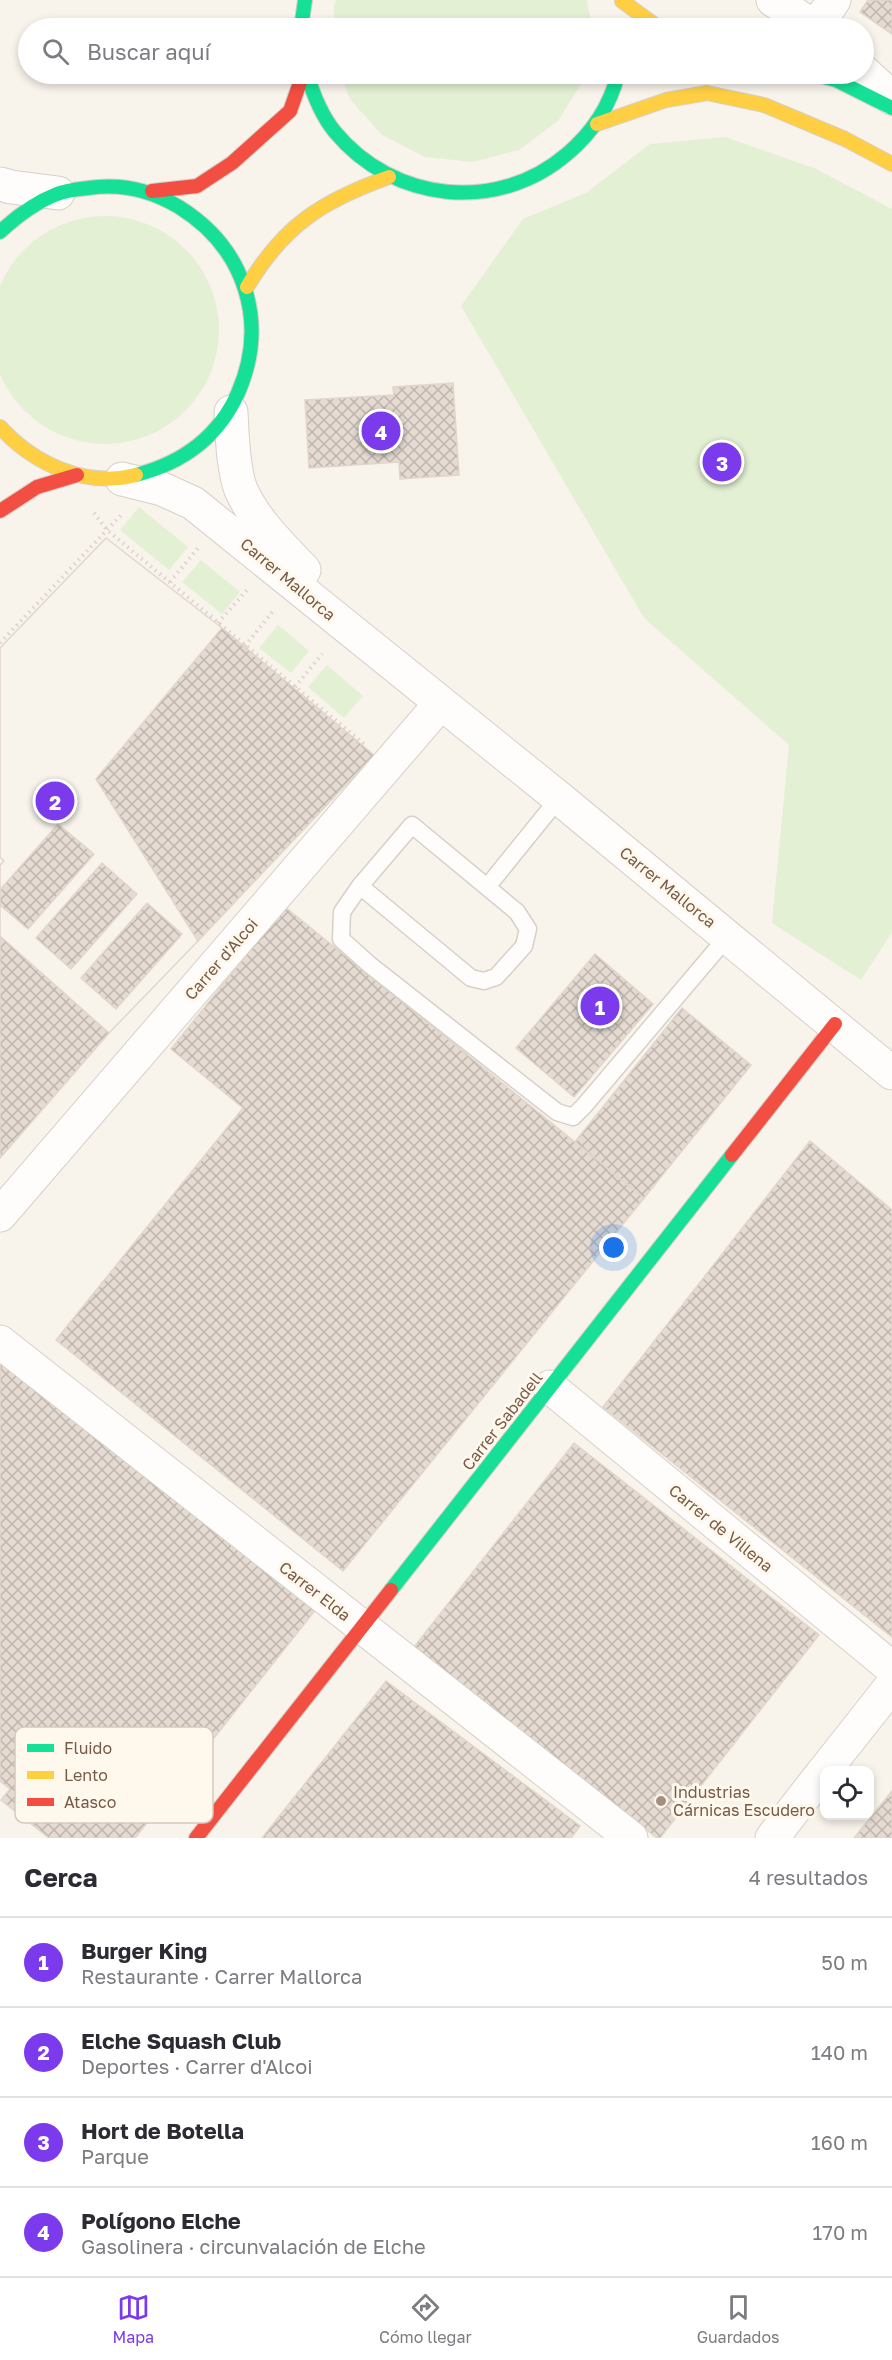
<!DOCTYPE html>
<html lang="es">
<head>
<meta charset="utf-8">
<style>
	:root { --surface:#fff; --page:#f2f2f3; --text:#2b2b33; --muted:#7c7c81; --line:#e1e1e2; --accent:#7c3aed }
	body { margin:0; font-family:"Golos Text",sans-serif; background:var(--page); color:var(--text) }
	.controls { position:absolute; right:18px; bottom:18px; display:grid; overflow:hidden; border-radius:12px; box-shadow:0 3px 9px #0003 }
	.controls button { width:54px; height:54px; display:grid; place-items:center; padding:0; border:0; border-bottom:2px solid var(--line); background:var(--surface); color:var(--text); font:30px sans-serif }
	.you { position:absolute; left:614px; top:1248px; width:21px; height:21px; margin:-15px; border:4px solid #fff; border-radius:50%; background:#1a73e8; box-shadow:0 0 0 9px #1a73e833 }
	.badge { display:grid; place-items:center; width:39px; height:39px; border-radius:50%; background:var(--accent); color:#fff; font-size:20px; font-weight:700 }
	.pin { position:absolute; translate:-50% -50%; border:3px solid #fff; box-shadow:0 2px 6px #0006 }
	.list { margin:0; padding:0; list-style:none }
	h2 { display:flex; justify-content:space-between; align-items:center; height:78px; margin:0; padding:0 24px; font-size:26px }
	h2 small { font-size:20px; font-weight:400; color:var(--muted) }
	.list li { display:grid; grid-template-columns:39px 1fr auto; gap:18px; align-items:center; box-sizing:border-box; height:90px; padding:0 24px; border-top:2px solid var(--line) }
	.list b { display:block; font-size:22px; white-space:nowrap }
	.list p { margin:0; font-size:20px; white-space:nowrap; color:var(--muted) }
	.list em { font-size:20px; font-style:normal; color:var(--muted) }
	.icon { flex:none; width:33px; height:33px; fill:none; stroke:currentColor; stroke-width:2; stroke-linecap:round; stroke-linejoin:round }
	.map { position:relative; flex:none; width:892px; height:1838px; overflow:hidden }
	.search { position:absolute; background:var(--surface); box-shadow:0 3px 9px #0003; left:18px; right:18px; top:18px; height:66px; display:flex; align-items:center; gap:15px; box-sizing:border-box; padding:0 21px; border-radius:33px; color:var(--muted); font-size:22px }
	.sheet { height:438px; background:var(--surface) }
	nav { display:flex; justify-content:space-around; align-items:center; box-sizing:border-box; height:84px; border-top:2px solid var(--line); background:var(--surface); font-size:16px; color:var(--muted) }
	nav a { display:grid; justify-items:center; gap:3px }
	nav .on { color:var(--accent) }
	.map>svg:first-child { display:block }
	.green { fill:#e4f0d4 }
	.building { fill:url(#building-cross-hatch); stroke:#e2d6cc; stroke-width:1.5; fill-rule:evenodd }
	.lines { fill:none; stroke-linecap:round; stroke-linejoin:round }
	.lane-casing { stroke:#d7d0c9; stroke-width:19 }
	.street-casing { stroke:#d7d0c9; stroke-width:35 }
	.fast-casing { stroke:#d7cfc7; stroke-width:16 }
	.slow-casing { stroke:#d7cfc7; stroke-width:16 }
	.jam-casing { stroke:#d7cfc7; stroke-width:16 }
	.path { stroke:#dbd2cc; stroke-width:4; stroke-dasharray:1.5 4.5; stroke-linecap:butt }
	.lane { stroke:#fefdfc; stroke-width:16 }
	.street { stroke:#fefdfc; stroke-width:33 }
	.fast { stroke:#16e098; stroke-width:14 }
	.slow { stroke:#ffcf43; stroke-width:14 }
	.jam { stroke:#f24e42; stroke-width:14 }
	.poi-dot { fill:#a59080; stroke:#fff8ed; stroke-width:2 }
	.labels { text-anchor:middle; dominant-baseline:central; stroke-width:6; stroke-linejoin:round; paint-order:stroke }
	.street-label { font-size:16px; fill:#795a47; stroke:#fff8ed }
	.poi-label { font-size:16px; fill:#795a47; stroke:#fff8ed; text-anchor:start }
	.key { fill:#fff8ed; stroke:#d7c9bb; stroke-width:1.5 }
	.key-label { font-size:16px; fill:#795a47 }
</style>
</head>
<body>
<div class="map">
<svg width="892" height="1838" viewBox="0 0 892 1838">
	<defs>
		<pattern id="building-cross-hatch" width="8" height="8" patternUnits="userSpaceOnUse" patternTransform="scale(1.5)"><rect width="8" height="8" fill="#e5dbd2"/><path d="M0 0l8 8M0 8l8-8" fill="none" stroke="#beb5ac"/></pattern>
	</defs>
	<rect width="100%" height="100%" fill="#f8f3eb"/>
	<!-- green -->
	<path class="green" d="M 336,0 L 587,0 L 592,28 L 334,28 L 334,6 Z
		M 340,74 L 585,74 L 583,81 L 558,121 L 519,150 L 473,162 L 425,157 L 382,135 L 350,99 Z
		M 725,137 L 814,168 L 892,209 L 892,932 L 861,980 L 772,923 L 789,745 L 644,618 L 461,306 L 523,219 L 586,193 L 650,144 Z
		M-9 330a114 114 0 1 1 228 0a114 114 0 1 1-228 0Z
		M 139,507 L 188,547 L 169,570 L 120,530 Z
		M 201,560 L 240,592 L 222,614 L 182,582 Z
		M 278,625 L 309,651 L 291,673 L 259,648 Z
		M 327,665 L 363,696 L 344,718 L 308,687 Z"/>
	<!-- building -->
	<path class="building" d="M 868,0 L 892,0 L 892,34 L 860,12 Z
		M 453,383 L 459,475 L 400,479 L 399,462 L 309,468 L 305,400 L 394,395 L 393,387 Z
		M 106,538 L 222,628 L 96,779 L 198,941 L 109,1033 L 0,936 L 0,905 L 28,929 L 94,854 L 58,824 L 0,890 L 0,865 L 4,861 L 0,857 L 0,648 ZM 102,863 L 137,894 L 71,969 L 36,938 ZM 147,903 L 182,934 L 116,1009 L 81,978 Z
		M 106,538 L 222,628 L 96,779 L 198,941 L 109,1033 L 0,936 L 0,865 L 4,861 L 0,857 L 0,648 Z
		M 222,628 L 374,755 L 198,941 L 96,779 Z
		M 285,907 L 644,1198 L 343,1571 L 56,1340 L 243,1108 L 171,1049 Z
		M 0,936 L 109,1033 L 0,1158 Z
		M 595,954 L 653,1004 L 574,1097 L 516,1048 Z
		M 682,1008 L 751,1065 L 644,1198 L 575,1142 Z
		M 810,1141 L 892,1210 L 892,1637 L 603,1407 Z
		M 0,1358 L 316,1609 L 135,1838 L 49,1838 L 1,1800 L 10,1789 L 0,1781 Z
		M 574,1443 L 819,1635 L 660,1838 L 657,1838 L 414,1647 Z
		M 386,1681 L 580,1826 L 571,1838 L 262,1838 Z
		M 892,1791 L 892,1838 L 854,1838 Z"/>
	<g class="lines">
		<defs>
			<path id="lane" d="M 360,886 L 471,978 L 484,981 L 496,977 L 524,946 L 528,929 L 517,912 L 412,825 L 360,886 L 342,912 L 341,939 L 370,965 L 557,1112 L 573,1117 L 584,1106 L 728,936
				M 487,887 L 559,798"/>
			<path id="street" d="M 773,0 L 816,28
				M 815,28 L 834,0
				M 864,72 L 892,98
				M 0,184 L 11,187 L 58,193
				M 231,412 C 232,433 233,470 241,490 C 255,521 281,546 304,570
				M 122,479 L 162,489 L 193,503 L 559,798 L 892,1073
				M 0,1215 L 441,703
				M 0,1342 L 631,1838
				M 550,1387 L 892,1668
				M 825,1770 L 892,1685
				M 772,1838 L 824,1771"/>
			<path id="fast" d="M 301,28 L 305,0
				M 307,74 C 313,94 321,115 335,132 C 393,202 497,214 567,154 C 592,133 610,106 618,74
				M 812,74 L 836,80 L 892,108
				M 0,232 C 16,217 36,202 57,194 C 66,190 78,189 88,188 C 121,183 151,190 179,207 C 245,248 269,322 238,393 C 218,438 182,463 136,475
				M 391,1590 L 732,1155"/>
			<path id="slow" d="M 622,1 L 655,25 L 663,28
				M 597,124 L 666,100 L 707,93 L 764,105 L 845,139 L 892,164
				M 247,287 C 284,225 322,201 389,177
				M 0,427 C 34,464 85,488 136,475"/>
			<path id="jam" d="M 152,191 L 197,186 L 232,163 L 290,111 L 303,74
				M 0,511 L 37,487 L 77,475
				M 732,1155 L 835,1024
				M 196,1838 L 391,1590"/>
		</defs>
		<!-- lane casing -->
		<use href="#lane" class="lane-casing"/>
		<!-- street casing -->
		<use href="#street" class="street-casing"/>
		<!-- fast casing -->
		<use href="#fast" class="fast-casing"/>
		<!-- slow casing -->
		<use href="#slow" class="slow-casing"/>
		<!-- jam casing -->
		<use href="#jam" class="jam-casing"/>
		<!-- path -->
		<path class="path" d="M 94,513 L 107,530 L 364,744
			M 170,582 L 198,548
			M 218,623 L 247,590
			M 0,643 L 123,513
			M 245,646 L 273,611
			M 295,687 L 322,654"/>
		<!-- lane -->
		<use href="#lane" class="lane"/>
		<!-- street -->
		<use href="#street" class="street"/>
		<!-- fast -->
		<use href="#fast" class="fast"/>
		<!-- slow -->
		<use href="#slow" class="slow"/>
		<!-- jam -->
		<use href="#jam" class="jam"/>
	</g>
	<!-- markers -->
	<circle class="poi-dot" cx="661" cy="1801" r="6"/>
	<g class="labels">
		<!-- street labels -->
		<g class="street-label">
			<text transform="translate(288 579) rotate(40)">Carrer Mallorca</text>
			<text transform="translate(668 887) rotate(39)">Carrer Mallorca</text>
			<text transform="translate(221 959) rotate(-49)">Carrer d'Alcoi</text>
			<text transform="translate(502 1421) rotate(-52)">Carrer Sabadell</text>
			<text transform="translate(721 1528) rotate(39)">Carrer de Villena</text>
			<text transform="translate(315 1591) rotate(38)">Carrer Elda</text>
		</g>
		<!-- poi labels -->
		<g class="poi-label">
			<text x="673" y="1792">Industrias<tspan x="673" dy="18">Cárnicas Escudero</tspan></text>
		</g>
	</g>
	<!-- legend -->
	<rect x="15" y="1727" width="198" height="96" rx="9" class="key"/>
	<rect x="27" y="1744" width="27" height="8" fill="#16e098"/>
	<rect x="27" y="1771" width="27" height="8" fill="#ffcf43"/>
	<rect x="27" y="1798" width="27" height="8" fill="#f24e42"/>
	<g class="key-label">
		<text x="64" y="1754">Fluido</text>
		<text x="64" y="1781">Lento</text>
		<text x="64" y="1808">Atasco</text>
	</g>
</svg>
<div class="controls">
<button><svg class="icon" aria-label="locate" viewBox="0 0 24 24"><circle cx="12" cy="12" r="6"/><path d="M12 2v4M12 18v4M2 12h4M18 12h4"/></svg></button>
</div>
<div class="you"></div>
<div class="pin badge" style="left:600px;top:1006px">1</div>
<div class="pin badge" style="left:55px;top:801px">2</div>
<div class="pin badge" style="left:722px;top:462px">3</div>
<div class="pin badge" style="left:381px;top:431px">4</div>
<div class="search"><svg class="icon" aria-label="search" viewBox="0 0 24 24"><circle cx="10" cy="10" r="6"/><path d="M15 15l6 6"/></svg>Buscar aquí</div>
</div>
<section class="sheet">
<h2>Cerca<small>4 resultados</small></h2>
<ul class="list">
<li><span class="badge">1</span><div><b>Burger King</b><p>Restaurante · Carrer Mallorca</p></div><em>50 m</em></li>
<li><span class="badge">2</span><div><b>Elche Squash Club</b><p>Deportes · Carrer d'Alcoi</p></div><em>140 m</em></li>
<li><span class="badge">3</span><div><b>Hort de Botella</b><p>Parque</p></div><em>160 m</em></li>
<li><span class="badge">4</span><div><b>Polígono Elche</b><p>Gasolinera · circunvalación de Elche</p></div><em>170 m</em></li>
</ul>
</section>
<nav>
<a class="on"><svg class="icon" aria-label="map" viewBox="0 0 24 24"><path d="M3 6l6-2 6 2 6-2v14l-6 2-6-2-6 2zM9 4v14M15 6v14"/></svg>Mapa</a>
<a><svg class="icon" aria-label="directions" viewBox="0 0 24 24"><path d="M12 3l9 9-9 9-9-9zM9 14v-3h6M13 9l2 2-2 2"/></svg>Cómo llegar</a>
<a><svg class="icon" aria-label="saved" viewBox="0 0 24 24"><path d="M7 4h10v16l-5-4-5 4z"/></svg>Guardados</a>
</nav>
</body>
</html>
